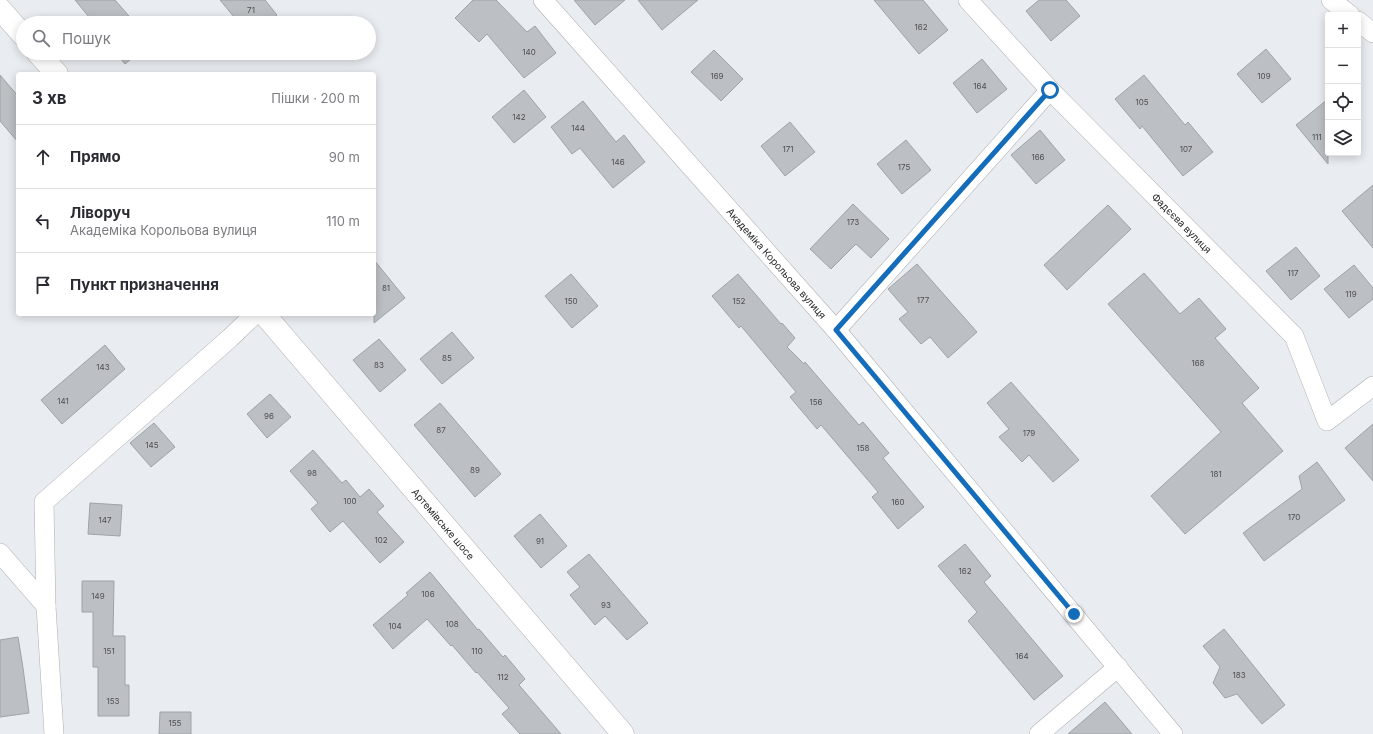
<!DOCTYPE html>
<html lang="uk">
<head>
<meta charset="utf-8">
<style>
	:root { --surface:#fff; --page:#f7f7f7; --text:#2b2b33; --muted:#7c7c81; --line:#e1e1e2 }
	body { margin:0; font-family:Inter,sans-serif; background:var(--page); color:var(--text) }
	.controls { position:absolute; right:12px; top:12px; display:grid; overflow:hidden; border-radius:4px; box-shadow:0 2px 10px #0003 }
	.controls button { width:36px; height:36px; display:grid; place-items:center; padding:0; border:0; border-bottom:1px solid var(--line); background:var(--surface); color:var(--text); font:20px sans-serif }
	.stop { position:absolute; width:12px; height:12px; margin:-9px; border:3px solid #146dbb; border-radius:50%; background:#fff }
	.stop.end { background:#146dbb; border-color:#fff; box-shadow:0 1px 4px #0008 }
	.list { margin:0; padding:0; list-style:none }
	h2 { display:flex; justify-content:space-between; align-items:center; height:52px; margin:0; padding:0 16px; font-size:17px }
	h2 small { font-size:13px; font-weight:400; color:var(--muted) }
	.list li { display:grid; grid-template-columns:26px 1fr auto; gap:12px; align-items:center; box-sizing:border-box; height:64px; padding:0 16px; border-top:1px solid var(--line) }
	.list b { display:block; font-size:15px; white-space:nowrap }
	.list p { margin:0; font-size:13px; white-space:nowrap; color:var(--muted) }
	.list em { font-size:13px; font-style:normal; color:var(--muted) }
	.icon { flex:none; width:22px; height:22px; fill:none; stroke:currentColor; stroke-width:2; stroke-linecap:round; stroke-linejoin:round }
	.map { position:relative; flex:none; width:1373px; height:734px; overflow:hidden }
	.search { position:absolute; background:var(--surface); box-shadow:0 2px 10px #0003; left:16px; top:16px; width:360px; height:44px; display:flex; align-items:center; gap:10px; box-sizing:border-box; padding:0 14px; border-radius:22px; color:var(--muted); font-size:15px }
	.panel { position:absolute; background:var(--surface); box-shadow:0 2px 10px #0003; left:16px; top:72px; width:360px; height:244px; border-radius:4px }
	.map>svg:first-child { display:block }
	.building { fill:#bcbfc3; stroke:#a0a3a6 }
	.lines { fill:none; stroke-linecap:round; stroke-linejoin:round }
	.street-casing { stroke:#acafb2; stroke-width:20 }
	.secondary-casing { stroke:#acafb2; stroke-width:23 }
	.street { stroke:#fff; stroke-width:19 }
	.secondary { stroke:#fff; stroke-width:22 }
	.route { stroke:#146dbb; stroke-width:5 }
	.labels { text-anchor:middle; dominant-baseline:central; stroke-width:3.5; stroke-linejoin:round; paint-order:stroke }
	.number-label { font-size:8px; fill:#4d4e50 }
	.street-label { font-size:10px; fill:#28292a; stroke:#f6f9fd }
</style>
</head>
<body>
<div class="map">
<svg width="1373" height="734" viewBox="0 0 1373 734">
	<rect width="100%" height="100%" fill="#e9ecf0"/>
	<!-- building -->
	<path class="building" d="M 75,0 L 115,0 L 135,23 L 94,23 Z
		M 220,0 L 265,0 L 277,15 L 267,23 L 239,23 Z
		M 473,0 L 496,0 L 527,32 L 535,26 L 556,53 L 524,78 L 487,34 L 479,42 L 455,18 Z
		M 574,0 L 625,0 L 595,25 Z
		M 638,0 L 698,0 L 662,30 Z
		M 874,0 L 923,0 L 948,30 L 919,54 Z
		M 1039,0 L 1066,0 L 1080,16 L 1051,41 L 1026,11 Z
		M 1266,49 L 1291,79 L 1262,103 L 1237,74 Z
		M 714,50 L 743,79 L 721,101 L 691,72 Z
		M 116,53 L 138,53 L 125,64 Z
		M 982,59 L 1007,89 L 977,113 L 953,83 Z
		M 0,75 L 18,96 L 18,142 L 0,121 Z
		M 1144,75 L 1185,125 L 1188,122 L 1213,152 L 1183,176 L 1142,126 L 1140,129 L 1115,99 Z
		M 524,90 L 546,117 L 514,143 L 492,117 Z
		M 1328,99 L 1328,164 L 1296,125 Z
		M 583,101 L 616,142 L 624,135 L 645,162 L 613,188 L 580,148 L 572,154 L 551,127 Z
		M 790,122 L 815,152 L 785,176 L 761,146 Z
		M 1040,130 L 1065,160 L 1036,184 L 1011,155 Z
		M 906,140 L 931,170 L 902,194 L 877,164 Z
		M 1373,185 L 1373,248 L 1342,211 Z
		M 853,204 L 889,239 L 871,258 L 856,244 L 831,269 L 810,249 Z
		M 1108,205 L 1131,229 L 1067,290 L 1044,265 Z
		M 1296,247 L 1320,276 L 1291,300 L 1266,271 Z
		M 374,260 L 405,298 L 374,323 Z
		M 917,264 L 977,332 L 948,358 L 930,337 L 921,344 L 899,319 L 908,312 L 888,289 Z
		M 1354,265 L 1373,288 L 1373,299 L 1349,318 L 1324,289 Z
		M 1144,273 L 1180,314 L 1199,298 L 1226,329 L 1215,338 L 1259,388 L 1242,403 L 1283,451 L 1185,534 L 1151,496 L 1221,432 L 1108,304 Z
		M 571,274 L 598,306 L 572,328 L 545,296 Z
		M 738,274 L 781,324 L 782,323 L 795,338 L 787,347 L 804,364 L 805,362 L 859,425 L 863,422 L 889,453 L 883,458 L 924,507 L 898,529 L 872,497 L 878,492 L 821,425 L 817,429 L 790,397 L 796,392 L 741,326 L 739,328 L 712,296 Z
		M 452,332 L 474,358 L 442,384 L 420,359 Z
		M 379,339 L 406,370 L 380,392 L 353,360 Z
		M 105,345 L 125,369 L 62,424 L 41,400 Z
		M 1011,382 L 1079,460 L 1053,482 L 1029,455 L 1022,462 L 999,437 L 1009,429 L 987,403 Z
		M 270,394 L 291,417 L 267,438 L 247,414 Z
		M 440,403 L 501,474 L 475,497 L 414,425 Z
		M 154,423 L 175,447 L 151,467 L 130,443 Z
		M 1373,424 L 1373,481 L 1345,448 Z
		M 313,450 L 342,483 L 346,480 L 360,497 L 369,489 L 384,506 L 377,512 L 404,542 L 380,563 L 343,521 L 330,532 L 311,509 L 318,503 L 290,471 Z
		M 1317,462 L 1345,500 L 1264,561 L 1243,533 L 1302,489 L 1299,476 Z
		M 90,503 L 122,505 L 120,536 L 88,534 Z
		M 540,514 L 567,546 L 541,568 L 514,536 Z
		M 965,544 L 991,576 L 984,582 L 1063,676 L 1034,700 L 968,621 L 977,612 L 938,566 Z
		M 589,554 L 648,623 L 627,640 L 605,616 L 595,625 L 570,595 L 580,587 L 567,572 Z
		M 430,572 L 478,630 L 479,629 L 503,657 L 505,655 L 525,679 L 519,685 L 561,734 L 520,734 L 502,714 L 509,708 L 477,672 L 476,673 L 452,645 L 451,646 L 427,619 L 393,649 L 373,625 L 408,595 L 406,593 Z
		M 82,581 L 114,581 L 113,636 L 125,636 L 125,685 L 129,685 L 129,716 L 98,716 L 98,667 L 93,667 L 93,612 L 82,612 Z
		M 1224,629 L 1285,705 L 1262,724 L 1237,694 L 1225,698 L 1213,683 L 1220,667 L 1203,646 Z
		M 18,637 L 23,668 L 29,713 L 0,717 L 0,640 Z
		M 1105,702 L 1132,734 L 1068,734 Z
		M 160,712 L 191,712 L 191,734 L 159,734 Z"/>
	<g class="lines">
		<defs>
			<g id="street">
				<path id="s1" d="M 543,0 L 836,330 L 1173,734"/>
				<path id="s2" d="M 968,0 L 1050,90 L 1294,336 L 1327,421 L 1373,386"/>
				<path d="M 1331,0 L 1350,15"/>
				<path d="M 1358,21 L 1373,33"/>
				<path d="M 836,330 L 1050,90"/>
				<path d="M 0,553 L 46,606 L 54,734"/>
				<path d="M 46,606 L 44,502 L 230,338 L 255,314"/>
				<path d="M 1039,734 L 1118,667"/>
			</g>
			<g id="secondary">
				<path d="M 0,9 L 23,35"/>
				<path d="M 38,53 L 57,74"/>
				<path id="s3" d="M 264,314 L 623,734"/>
			</g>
		</defs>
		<!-- street casing -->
		<use href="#street" class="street-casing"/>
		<!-- secondary casing -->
		<use href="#secondary" class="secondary-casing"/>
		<!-- street -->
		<use href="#street" class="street"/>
		<!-- secondary -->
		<use href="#secondary" class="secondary"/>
	</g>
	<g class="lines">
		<!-- route -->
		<path class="route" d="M 1050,90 L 836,330 L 1074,614"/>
	</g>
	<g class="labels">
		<!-- number labels -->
		<g class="number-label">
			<text x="251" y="10">71</text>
			<text x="921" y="27">162</text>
			<text x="529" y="52">140</text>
			<text x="717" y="76">169</text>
			<text x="1264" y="76">109</text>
			<text x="980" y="86">164</text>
			<text x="1142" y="102">105</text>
			<text x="519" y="117">142</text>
			<text x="578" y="128">144</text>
			<text x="1317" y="137">111</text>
			<text x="788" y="149">171</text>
			<text x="1186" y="149">107</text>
			<text x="1038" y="157">166</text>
			<text x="618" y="162">146</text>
			<text x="904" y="167">175</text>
			<text x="853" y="222">173</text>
			<text x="1293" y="273">117</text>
			<text x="386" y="288">81</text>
			<text x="1351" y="294">119</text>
			<text x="923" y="300">177</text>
			<text x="571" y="301">150</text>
			<text x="739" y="301">152</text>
			<text x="447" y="358">85</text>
			<text x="1198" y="363">168</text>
			<text x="379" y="365">83</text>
			<text x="103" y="367">143</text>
			<text x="63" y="401">141</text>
			<text x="816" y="402">156</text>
			<text x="269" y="416">96</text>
			<text x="441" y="430">87</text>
			<text x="1029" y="433">179</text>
			<text x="152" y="445">145</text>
			<text x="863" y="448">158</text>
			<text x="475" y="470">89</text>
			<text x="312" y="473">98</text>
			<text x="1216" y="474">181</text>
			<text x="350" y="501">100</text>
			<text x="898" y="502">160</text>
			<text x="1294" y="517">170</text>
			<text x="105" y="520">147</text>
			<text x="381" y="540">102</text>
			<text x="540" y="541">91</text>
			<text x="965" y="571">162</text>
			<text x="428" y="594">106</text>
			<text x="98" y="596">149</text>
			<text x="606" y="605">93</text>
			<text x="452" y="624">108</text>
			<text x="395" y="626">104</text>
			<text x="109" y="651">151</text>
			<text x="477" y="651">110</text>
			<text x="1022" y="656">164</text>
			<text x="1239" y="675">183</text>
			<text x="503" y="677">112</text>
			<text x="113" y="701">153</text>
			<text x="175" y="723">155</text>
		</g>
		<!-- street labels -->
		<g class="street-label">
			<text stroke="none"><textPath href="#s2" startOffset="309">Фадєєва вулиця</textPath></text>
			<text stroke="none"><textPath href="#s1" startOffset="352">Академіка Корольова вулиця</textPath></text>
			<text stroke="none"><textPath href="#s3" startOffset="276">Артемівське шосе</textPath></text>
		</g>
	</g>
</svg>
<div class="controls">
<button>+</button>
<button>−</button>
<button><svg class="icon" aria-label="locate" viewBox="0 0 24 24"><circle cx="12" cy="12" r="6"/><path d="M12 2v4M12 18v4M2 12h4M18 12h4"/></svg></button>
<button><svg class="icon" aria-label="layers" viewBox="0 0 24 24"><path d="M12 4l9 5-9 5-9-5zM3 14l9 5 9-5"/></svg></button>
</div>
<div class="stop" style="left:1050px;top:90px"></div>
<div class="stop end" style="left:1074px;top:614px"></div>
<div class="search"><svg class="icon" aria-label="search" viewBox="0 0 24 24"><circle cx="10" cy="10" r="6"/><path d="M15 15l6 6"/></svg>Пошук</div>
<section class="panel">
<h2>3 хв<small>Пішки · 200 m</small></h2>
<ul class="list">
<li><svg class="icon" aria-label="ahead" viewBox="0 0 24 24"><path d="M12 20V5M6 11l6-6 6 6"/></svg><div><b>Прямо</b></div><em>90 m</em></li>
<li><svg class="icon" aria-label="left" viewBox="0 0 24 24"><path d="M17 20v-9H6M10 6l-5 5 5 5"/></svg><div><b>Ліворуч</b><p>Академіка Корольова вулиця</p></div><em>110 m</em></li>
<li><svg class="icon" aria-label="arrive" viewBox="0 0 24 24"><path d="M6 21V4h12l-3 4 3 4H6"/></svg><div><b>Пункт призначення</b></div></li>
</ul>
</section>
</div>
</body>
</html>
